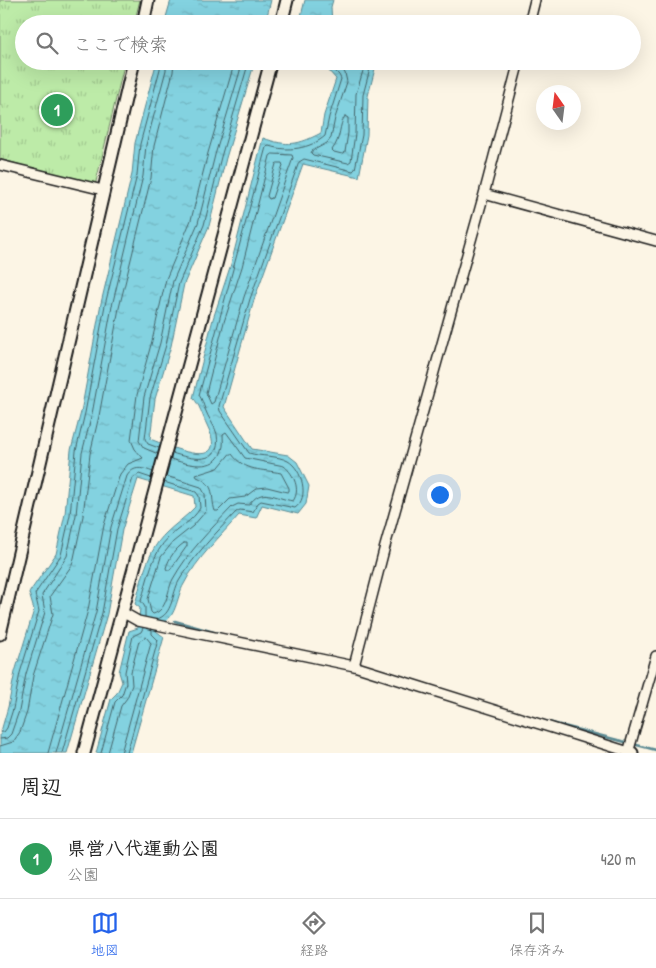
<!DOCTYPE html>
<html lang="ja">
<head>
<meta charset="utf-8">
<style>
	:root { --surface:#fff; --page:#f2f2f2; --text:#222; --muted:#767676; --line:#e0e0e0; --accent:#2563eb }
	body { margin:0; font-family:"Patrick Hand","Klee One",sans-serif; background:var(--page); color:var(--text) }
	.compass { position:absolute; left:536px; top:85px; width:45px; height:45px; border-radius:50%; background:var(--surface); box-shadow:0 5px 20px #0002; rotate:346deg }
	.you { position:absolute; left:439px; top:494px; width:18px; height:18px; margin:-12px; border:4px solid #fff; border-radius:50%; background:#1a73e8; box-shadow:0 0 0 8px #1a73e833 }
	.badge { display:grid; place-items:center; width:32px; height:32px; border-radius:50%; background:var(--accent); color:#fff; font-size:16px; font-weight:700 }
	.pin { position:absolute; translate:-50% -50%; border:2px solid #fff; box-shadow:0 1px 5px #0006 }
	.list { margin:0; padding:0; list-style:none }
	h2 { display:flex; justify-content:space-between; align-items:center; height:65px; margin:0; padding:0 20px; font-size:21px }
	h2 small { font-size:16px; font-weight:400; color:var(--muted) }
	.list li { display:grid; grid-template-columns:32px 1fr auto; gap:15px; align-items:center; box-sizing:border-box; height:80px; padding:0 20px; border-top:1px solid var(--line) }
	.list b { display:block; font-size:19px; white-space:nowrap }
	.list p { margin:0; font-size:16px; white-space:nowrap; color:var(--muted) }
	.list em { font-size:16px; font-style:normal; color:var(--muted) }
	.icon { flex:none; width:28px; height:28px; fill:none; stroke:currentColor; stroke-width:2; stroke-linecap:round; stroke-linejoin:round }
	.map { position:relative; flex:none; width:656px; height:753px; overflow:hidden }
	.search { position:absolute; background:var(--surface); box-shadow:0 5px 20px #0002; left:15px; right:15px; top:15px; height:55px; display:flex; align-items:center; gap:12px; box-sizing:border-box; padding:0 18px; border-radius:28px; color:var(--muted); font-size:19px }
	.sheet { height:145px; background:var(--surface) }
	nav { display:flex; justify-content:space-around; align-items:center; box-sizing:border-box; height:70px; border-top:1px solid var(--line); background:var(--surface); font-size:14px; color:var(--muted) }
	nav a { display:grid; justify-items:center; gap:2px }
	nav .on { color:var(--accent) }
	.map>svg:first-child { display:block }
	.park { fill:url(#park-tufts); stroke:#6c8462 }
	.water { fill:url(#water-ripples); stroke:#5a8992 }
	.lines { fill:none; stroke-linecap:round; stroke-linejoin:round }
	.shore { stroke:#45656a; stroke-width:1 }
	.stream { stroke:#5a8992; stroke-width:2.5 }
	.street-casing { stroke:#1c1c1c; stroke-width:12 }
	.secondary-casing { stroke:#1c1c1c; stroke-width:15 }
	.street { stroke:#fcf5e5; stroke-width:9 }
	.secondary { stroke:#fcf5e5; stroke-width:11 }
</style>
</head>
<body>
<div class="map">
<svg width="656" height="753" viewBox="0 0 656 753">
	<defs>
		<pattern id="park-tufts" width="24" height="20" patternUnits="userSpaceOnUse" patternTransform="scale(1.25)"><rect width="24" height="20" fill="#bdeba8"/><path d="M3 7l-1-3M5 7V3M7 7l1-3M15 17l-1-3M17 17v-4M19 17l1-3" fill="none" stroke="#a2c990"/></pattern>
		<pattern id="water-ripples" width="26" height="14" patternUnits="userSpaceOnUse" patternTransform="scale(1.25)"><rect width="26" height="14" fill="#83d2e0"/><path d="M2 4q2-2 4 0t4 0M15 11q2-2 4 0t4 0" fill="none" stroke="#71b4c0"/></pattern>
	</defs>
	<rect width="100%" height="100%" fill="#fcf5e5"/>
	<filter id="ink" filterUnits="userSpaceOnUse"><feTurbulence type="fractalNoise" baseFrequency=".02" numOctaves="2"/><feDisplacementMap in="SourceGraphic" scale="10" xChannelSelector="R" yChannelSelector="G"/><feConvolveMatrix kernelMatrix="1 2 1 2 8 2 1 2 1" color-interpolation-filters="sRGB"/></filter>
	<g filter="url(#ink)">
		<!-- park -->
		<path class="park" d="M 0,0 L 140,0 L 134,24 L 24,24 L 24,61 L 125,61 L 95,186 L 0,159 Z"/>
		<!-- water -->
		<path class="water" d="M 171,0 L 271,0 L 265,24 L 164,24 Z
			M 305,0 L 333,0 L 331,7 L 332,24 L 299,24 Z
			M 155,61 L 255,61 L 226,158 L 209,226 L 184,284 L 171,346 L 155,399 L 150,439 C 169,446 231,475 207,425 C 203,417 199,403 193,398 L 213,319 L 231,264 L 263,138 C 288,147 298,145 321,133 L 324,115 L 336,79 L 320,61 L 377,61 L 368,96 L 367,135 L 359,177 L 303,164 L 254,300 L 224,407 L 252,449 L 288,455 L 297,462 L 309,486 L 306,504 L 298,514 L 262,505 L 256,518 L 239,515 C 220,537 197,558 184,584 C 176,597 177,620 159,624 L 156,631 L 164,637 L 131,753 L 96,753 L 111,699 L 117,693 L 122,682 L 119,672 L 129,631 L 138,628 L 140,608 L 135,604 C 142,580 147,551 166,533 C 175,524 186,517 195,507 L 194,496 L 138,479 L 122,530 L 107,614 L 67,753 L 0,753 L 0,735 L 8,707 L 15,672 L 34,610 L 29,593 L 56,554 L 65,514 L 71,450 L 81,412 L 101,303 L 132,174 L 135,143 L 155,68 Z"/>
		<g class="lines">
			<!-- shore -->
			<path class="shore" d="M 335,61 L 345,73 L 347,82 L 335,118 L 331,138 L 327,143 L 312,151 L 311,153 L 313,155 L 348,163 L 351,161 L 355,134 L 356,94 L 366,61
				M 345,116 L 348,118 L 348,133 L 345,152 L 342,154 L 334,152 L 332,150 C 342,137 338,126 345,116 Z
				M 273,154 L 292,155 L 293,158 L 244,297 L 214,402 L 211,404 L 206,393 L 224,322 L 242,267 L 270,156 Z
				M 278,163 L 282,163 L 283,166 L 272,198 L 269,199 L 267,196 L 276,164 Z
				M 159,448 L 148,444 L 145,439 L 150,398 L 166,345 L 179,283 L 204,225 L 221,157 L 249,61
				M 172,453 C 191,459 222,467 217,434 C 215,426 208,418 205,409 C 203,404 202,399 199,395 L 266,147 L 269,146 C 287,152 310,149 325,136 L 329,117 L 341,79 L 339,75 L 326,61
				M 158,454 L 144,448 L 139,441 L 144,397 L 160,343 L 173,281 L 198,223 L 215,155 L 243,61
				M 230,454 L 232,454 C 245,472 262,469 281,473 L 289,488 L 289,491 L 287,492 L 267,487 L 257,488 L 245,497 L 230,499 L 218,511 L 215,511 C 210,496 217,485 197,477 L 196,475 L 218,468 Z
				M 166,476 L 201,487 L 205,494 L 206,511 L 193,526 L 173,542 L 161,557 L 148,599 L 151,612 L 153,614 C 168,610 167,590 173,579 C 188,552 211,529 232,507 L 238,504 L 249,505 C 262,486 274,498 293,501 C 301,490 294,474 284,466 L 245,458 L 226,432 L 223,434 C 223,439 224,445 222,450 C 216,473 186,464 171,459
				M 184,543 L 187,543 L 187,546 L 170,570 L 167,570 L 166,568 C 169,558 175,549 184,543 Z
				M 145,617 L 145,607 L 141,601 C 148,579 152,553 169,537 C 179,527 193,521 200,508 L 199,496 L 196,492 L 164,482
				M 157,619 C 173,615 172,593 179,581 C 194,555 216,533 236,512 L 240,510 L 253,512 L 258,503 L 261,501 L 295,508 C 310,498 302,469 288,461 C 277,455 261,457 249,453 L 220,411 L 219,406 L 250,299 L 299,162 L 304,159 L 353,171 L 355,169 L 362,135 L 363,95 L 372,61
				M 0,732 L 4,732 L 7,728 L 13,709 L 20,673 L 39,611 L 35,594 L 61,555 L 70,515 L 76,451 L 85,413 L 105,305 L 137,175 L 140,144 L 160,69 L 160,61
				M 0,739 L 7,738 L 11,734 L 19,711 L 26,674 L 45,612 L 42,595 L 67,556 L 76,515 L 82,453 L 92,414 L 112,306 L 143,176 L 146,145 L 166,70 L 166,61
				M 0,746 L 13,742 L 20,732 L 27,712 L 33,676 L 53,614 L 50,596 L 72,565 L 74,558 L 83,516 L 90,454 L 99,416 L 119,308 L 151,178 L 154,146 L 173,72 L 174,61
				M 48,753 L 88,610 L 104,525 L 120,474 L 128,464 L 143,458 L 135,449 L 131,440 L 137,395 L 152,341 L 166,279 L 191,220 L 208,153 L 235,61
				M 56,753 L 96,612 L 111,527 L 127,476 C 134,465 143,468 153,472
				M 62,753 L 102,613 L 117,529 L 133,478 L 139,474 L 151,478
				M 101,753 L 115,702 L 122,695 L 126,683 L 125,672 L 133,636 L 141,632 L 143,628
				M 108,753 L 121,706 L 127,698 L 132,685 L 131,672 L 139,641 L 146,637 L 151,643 L 121,753
				M 127,753 L 158,640 L 152,634 L 152,630"/>
			<!-- stream -->
			<path class="stream" d="M 175,621 L 221,634
				M 533,718 L 656,750"/>
			<defs>
				<path id="street" d="M 529,24 L 535,0
					M 0,165 L 103,190
					M 484,194 L 656,241
					M 122,612 L 138,621 L 157,625 L 354,666 L 629,752
					M 354,666 L 384,550 L 484,194 L 519,61
					M 628,753 L 656,656"/>
				<path id="secondary" d="M 143,24 L 148,0
					M 281,24 L 287,0
					M 0,634 L 134,61
					M 629,752 L 632,753
					M 84,753 L 271,61"/>
			</defs>
			<!-- street casing -->
			<use href="#street" class="street-casing"/>
			<!-- secondary casing -->
			<use href="#secondary" class="secondary-casing"/>
			<!-- street -->
			<use href="#street" class="street"/>
			<!-- secondary -->
			<use href="#secondary" class="secondary"/>
		</g>
	</g>
</svg>
<svg class="compass" viewBox="-18 -18 36 36"><path d="M0-13l5 13h-10z" fill="#e53935"/><path d="M0 13l5-13h-10z" fill="#767676"/></svg>
<div class="you"></div>
<div class="pin badge" style="left:57px;top:110px;background:#2e9e5b">1</div>
<div class="search"><svg class="icon" aria-label="search" viewBox="0 0 24 24"><circle cx="10" cy="10" r="6"/><path d="M15 15l6 6"/></svg>ここで検索</div>
</div>
<section class="sheet">
<h2>周辺<small></small></h2>
<ul class="list">
<li><span class="badge" style="background:#2e9e5b">1</span><div><b>県営八代運動公園</b><p>公園</p></div><em>420 m</em></li>
</ul>
</section>
<nav>
<a class="on"><svg class="icon" aria-label="map" viewBox="0 0 24 24"><path d="M3 6l6-2 6 2 6-2v14l-6 2-6-2-6 2zM9 4v14M15 6v14"/></svg>地図</a>
<a><svg class="icon" aria-label="directions" viewBox="0 0 24 24"><path d="M12 3l9 9-9 9-9-9zM9 14v-3h6M13 9l2 2-2 2"/></svg>経路</a>
<a><svg class="icon" aria-label="saved" viewBox="0 0 24 24"><path d="M7 4h10v16l-5-4-5 4z"/></svg>保存済み</a>
</nav>
</body>
</html>
